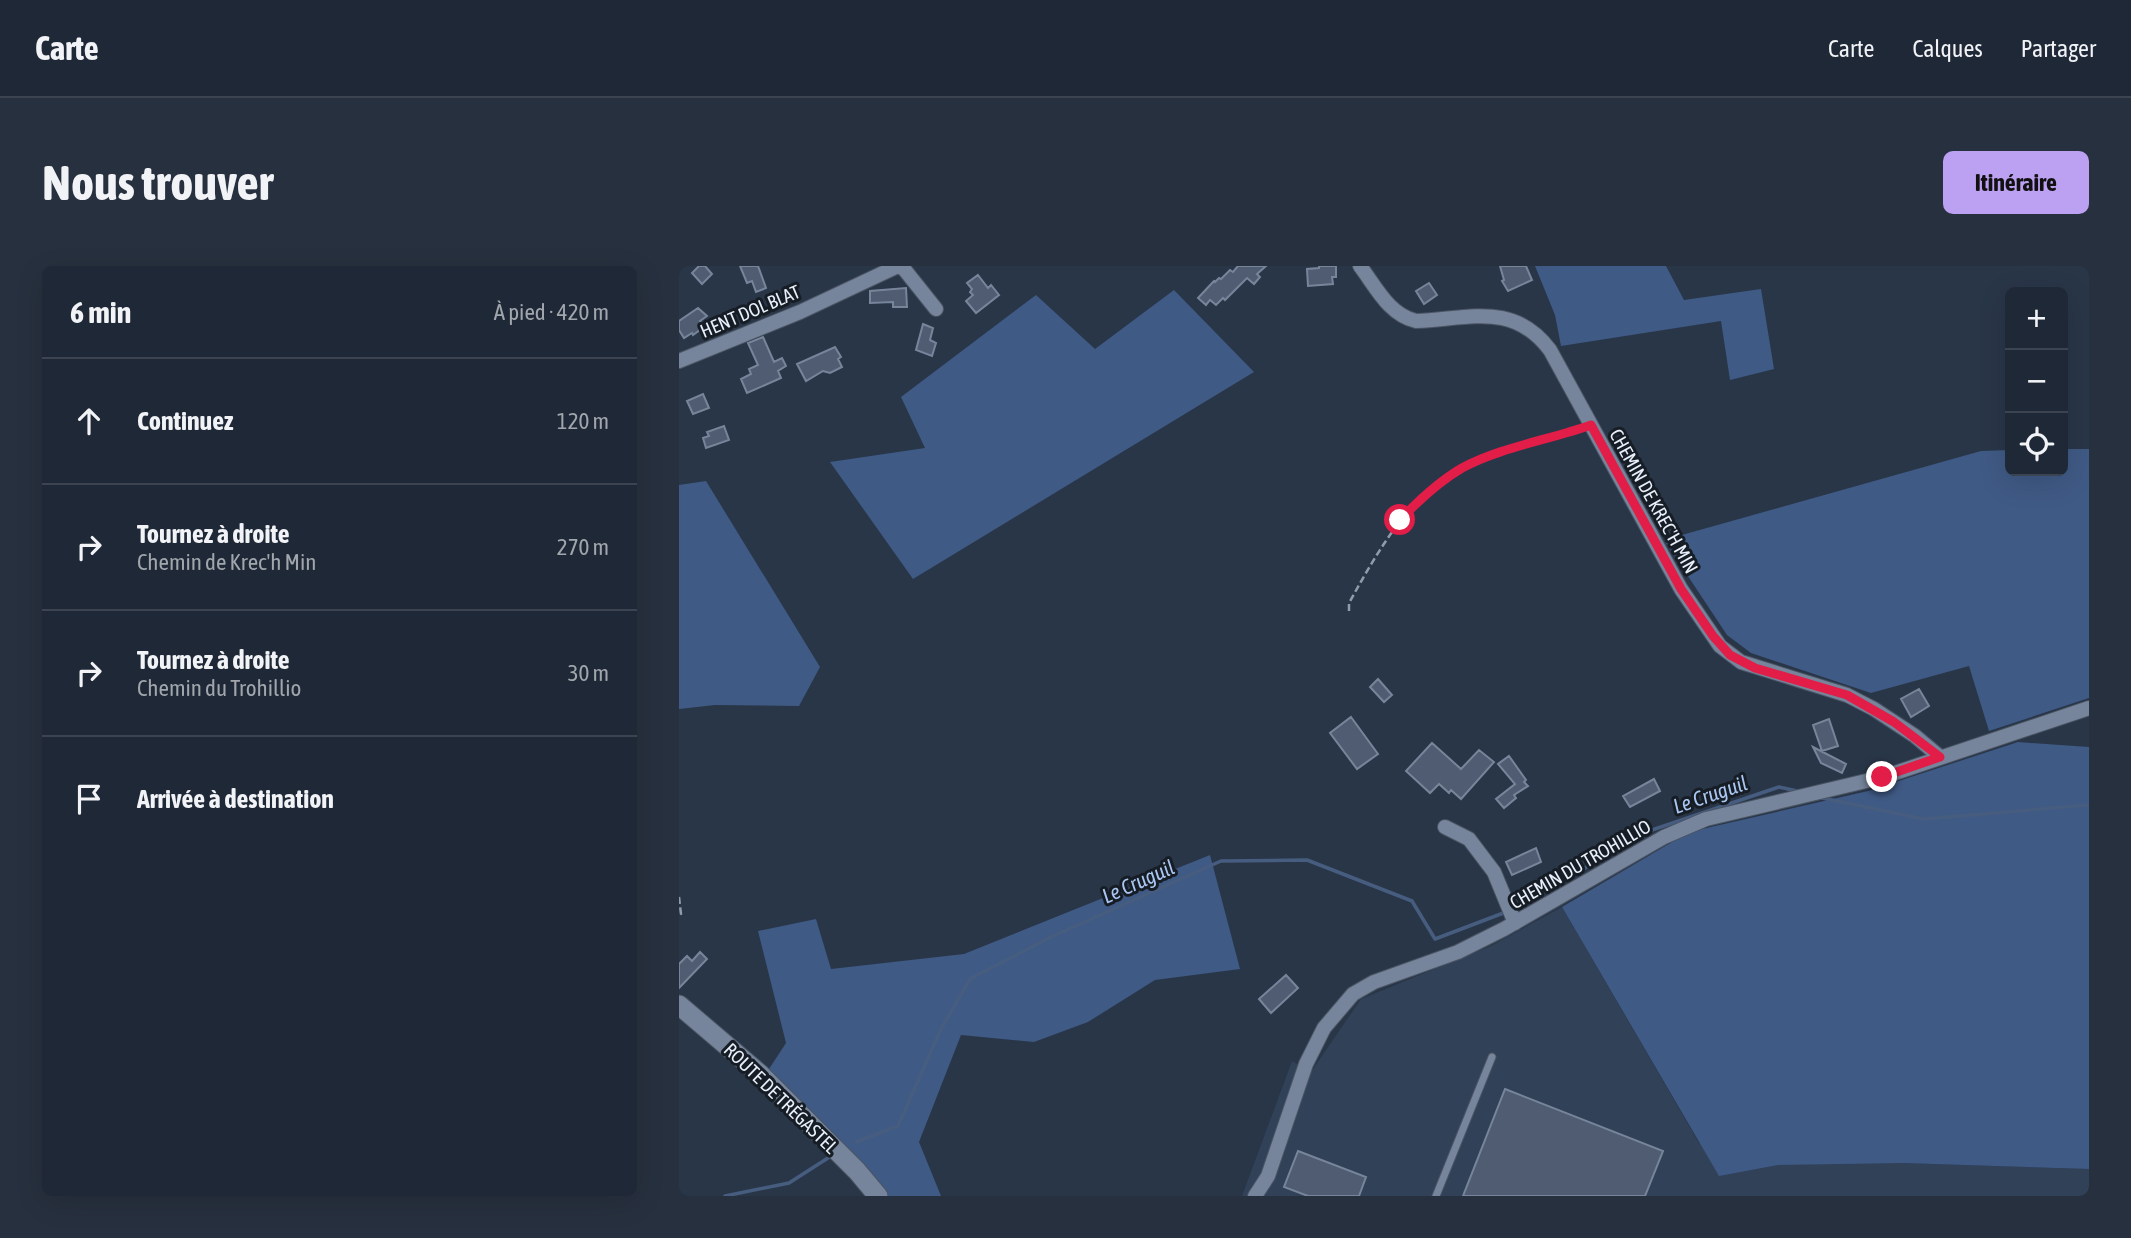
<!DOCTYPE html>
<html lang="fr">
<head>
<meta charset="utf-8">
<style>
	:root { --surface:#1f2836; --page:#27303e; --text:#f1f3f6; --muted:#a1a6ad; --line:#3c4451; --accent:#bca0f2 }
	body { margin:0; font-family:"Asap Condensed",sans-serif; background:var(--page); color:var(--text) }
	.controls { position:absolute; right:21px; top:21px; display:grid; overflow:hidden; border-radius:10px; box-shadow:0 7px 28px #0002 }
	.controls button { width:63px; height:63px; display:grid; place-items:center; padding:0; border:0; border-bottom:2px solid var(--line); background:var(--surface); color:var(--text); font:35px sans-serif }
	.stop { position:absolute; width:21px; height:21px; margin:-16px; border:5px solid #e11d48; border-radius:50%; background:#fff }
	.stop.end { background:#e11d48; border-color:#fff; box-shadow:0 2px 7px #0008 }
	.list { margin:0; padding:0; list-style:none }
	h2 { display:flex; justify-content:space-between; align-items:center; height:91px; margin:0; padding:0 28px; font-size:30px }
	h2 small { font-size:23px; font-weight:400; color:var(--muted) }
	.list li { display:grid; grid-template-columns:46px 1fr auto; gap:21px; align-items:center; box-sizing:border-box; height:126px; padding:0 28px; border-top:2px solid var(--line) }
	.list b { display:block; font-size:26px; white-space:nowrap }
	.list p { margin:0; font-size:23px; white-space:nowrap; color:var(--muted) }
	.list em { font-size:23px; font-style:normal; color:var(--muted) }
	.icon { flex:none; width:38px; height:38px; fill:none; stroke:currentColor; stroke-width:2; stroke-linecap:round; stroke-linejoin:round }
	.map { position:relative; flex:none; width:1410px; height:930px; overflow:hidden; border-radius:10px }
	header { display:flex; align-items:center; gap:42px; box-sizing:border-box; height:98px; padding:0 35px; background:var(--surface); border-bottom:2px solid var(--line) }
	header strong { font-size:33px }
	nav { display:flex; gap:38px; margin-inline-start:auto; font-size:24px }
	.intro { display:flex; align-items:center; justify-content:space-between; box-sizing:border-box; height:168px; padding:0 42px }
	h1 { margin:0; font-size:49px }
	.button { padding:18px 32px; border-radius:10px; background:var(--accent); color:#111; font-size:24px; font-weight:700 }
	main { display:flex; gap:42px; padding:0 42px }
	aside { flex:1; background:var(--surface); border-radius:10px; box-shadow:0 7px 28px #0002 }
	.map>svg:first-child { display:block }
	.built { fill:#314158 }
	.green { fill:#3f5a85 }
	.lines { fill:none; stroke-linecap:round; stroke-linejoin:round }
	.stream { stroke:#475d7f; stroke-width:3.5 }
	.building { fill:#4f5c71; stroke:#77859b; stroke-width:2 }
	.lane-casing { stroke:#4a5464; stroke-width:9 }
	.street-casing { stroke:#4a5464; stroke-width:16 }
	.secondary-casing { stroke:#4a5464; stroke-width:21 }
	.path { stroke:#919caa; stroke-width:2.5; stroke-dasharray:7 3.5; stroke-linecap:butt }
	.lane { stroke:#76859b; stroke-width:7 }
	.street { stroke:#76859b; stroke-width:14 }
	.secondary { stroke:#76859b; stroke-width:19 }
	.route { stroke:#e11d48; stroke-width:9 }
	.labels { text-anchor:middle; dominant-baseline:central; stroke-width:6; stroke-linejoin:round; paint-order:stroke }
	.street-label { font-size:19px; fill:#e8f0fc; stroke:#171d25 }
	.water-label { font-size:21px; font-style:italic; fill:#aac7f4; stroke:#171d25 }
</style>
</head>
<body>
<header>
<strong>Carte</strong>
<nav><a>Carte</a><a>Calques</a><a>Partager</a></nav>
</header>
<div class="intro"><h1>Nous trouver</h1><a class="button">Itinéraire</a></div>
<main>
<aside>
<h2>6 min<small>À pied · 420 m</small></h2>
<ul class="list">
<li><svg class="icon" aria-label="ahead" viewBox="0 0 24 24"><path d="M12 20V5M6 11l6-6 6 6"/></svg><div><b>Continuez</b></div><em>120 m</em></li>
<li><svg class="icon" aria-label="right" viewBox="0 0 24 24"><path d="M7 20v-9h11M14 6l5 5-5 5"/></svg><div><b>Tournez à droite</b><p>Chemin de Krec'h Min</p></div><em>270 m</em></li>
<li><svg class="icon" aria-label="right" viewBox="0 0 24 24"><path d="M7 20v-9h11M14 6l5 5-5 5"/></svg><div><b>Tournez à droite</b><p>Chemin du Trohillio</p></div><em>30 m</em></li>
<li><svg class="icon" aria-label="arrive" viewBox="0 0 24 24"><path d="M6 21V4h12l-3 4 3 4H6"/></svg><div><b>Arrivée à destination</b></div></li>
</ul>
</aside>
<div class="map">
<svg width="1410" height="930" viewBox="0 0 1410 930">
	<rect width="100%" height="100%" fill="#293648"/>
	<!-- built -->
	<path class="built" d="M 883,641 L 1020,877 L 1223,897 L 1410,903 L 1410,930 L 563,930 L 613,795 L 632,806 L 682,733 L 812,680 Z"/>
	<!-- green -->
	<path class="green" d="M 856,0 L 987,0 L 1005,34 L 1082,23 L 1095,103 L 1051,114 L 1042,55 L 882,80 L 876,49 Z
		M 495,24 L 575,106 L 234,313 L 151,196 L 246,182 L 222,131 L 357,29 L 416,83 Z
		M 1384,183 L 1410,183 L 1410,432 L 1310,465 L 1290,400 L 1192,427 L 1072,387 L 1048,369 L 985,274 L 1302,185 L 1331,184 L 1331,205 L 1384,205 Z
		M 27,215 L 141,401 L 120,440 L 36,439 L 0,443 L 0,219 Z
		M 1339,476 L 1410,481 L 1410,903 L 1223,897 L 1099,899 L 1040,910 L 883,641 L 1010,566 L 1189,525 Z
		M 531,589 L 561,703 L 476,714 L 409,756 L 355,776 L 282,769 L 240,876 L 262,930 L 208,930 L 90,803 L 107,777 L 79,665 L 137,653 L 152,703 L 285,688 Z"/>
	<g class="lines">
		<!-- stream -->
		<path class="stream" d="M 1143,532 L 1245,553 L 1410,539
			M 840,640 L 970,565 L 1100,521 L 1118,525
			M 177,876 L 219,860 L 262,763 L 291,713 L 372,671 L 542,595 L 628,594 L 733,635 L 756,673 L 827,646
			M 46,930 L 110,917 L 149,892"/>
	</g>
	<!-- building -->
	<path class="building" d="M 20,0 L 26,0 L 33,8 L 23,18 L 13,7 Z
		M 61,0 L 79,0 L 87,22 L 77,26 L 73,15 L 68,17 Z
		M 559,0 L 587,0 L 578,8 L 581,11 L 575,18 L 568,12 L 546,34 L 544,32 L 537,39 L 531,34 L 527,39 L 519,32 L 535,15 L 536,16 L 540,12 L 542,13 L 551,4 L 554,6 Z
		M 640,0 L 657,0 L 657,11 L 653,11 L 654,18 L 629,20 L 628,3 L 640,2 Z
		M 821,0 L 847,0 L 853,14 L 829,25 L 823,15 L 825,14 Z
		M 299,9 L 309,22 L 312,19 L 320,29 L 297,47 L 287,35 L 294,29 L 291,26 L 293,23 L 288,17 Z
		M 750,17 L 758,29 L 745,38 L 737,25 Z
		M 227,22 L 228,41 L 214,41 L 214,36 L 191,37 L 191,25 Z
		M 19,42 L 28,50 L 21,55 L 25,61 L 14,69 L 13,67 L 5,72 L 0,64 L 0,55 Z
		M 244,58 L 254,62 L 251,74 L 257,77 L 253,90 L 237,84 Z
		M 84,71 L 95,96 L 103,92 L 107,100 L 99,105 L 102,112 L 68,127 L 62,113 L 72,108 L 70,103 L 79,99 L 69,77 Z
		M 156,81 L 162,91 L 159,93 L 163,101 L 151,107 L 144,105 L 127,115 L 118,98 Z
		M 24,128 L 30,142 L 14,148 L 8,135 Z
		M 45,160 L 50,174 L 27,182 L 24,172 L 30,170 L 28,166 Z
		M 699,413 L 713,429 L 705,436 L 691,421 Z
		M 1240,423 L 1250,440 L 1232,451 L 1222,433 Z
		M 672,451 L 699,488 L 678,503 L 651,467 Z
		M 1150,453 L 1159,480 L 1143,485 L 1134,459 Z
		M 753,477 L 782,503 L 800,484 L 815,496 L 782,533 L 772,524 L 770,527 L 760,518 L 751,527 L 727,505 Z
		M 1134,481 L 1167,498 L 1163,507 L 1142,497 Z
		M 830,490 L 847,514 L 845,516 L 849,520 L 835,529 L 837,532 L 825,542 L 817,533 L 836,518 L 819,498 Z
		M 975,513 L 981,525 L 951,541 L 944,530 Z
		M 857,582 L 862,596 L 833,609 L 827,596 Z
		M 21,686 L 28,693 L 0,722 L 0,698 L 8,690 L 13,695 Z
		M 607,709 L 619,722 L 592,747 L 580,733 Z
		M 826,823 L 984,885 L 966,930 L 784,930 Z
		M 619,885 L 687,911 L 680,930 L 629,930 L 605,921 Z"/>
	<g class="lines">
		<defs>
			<path id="lane" d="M 757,930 L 813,791"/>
			<path id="street" d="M 681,0 C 697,21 710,49 737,55 C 790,53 834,35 871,84 L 1002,323 L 1041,380 L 1062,396 L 1168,429 L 1195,443 L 1236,470 L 1261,491
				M 0,95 L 121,46 L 219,0 L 225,3 L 257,43
				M 766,561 L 790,573 L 815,606 L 836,657
				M 576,930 L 589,910 L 627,798 L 645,762 L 674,728 L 695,716 L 779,686 L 825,663 L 985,571 L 1027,553 L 1204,511 L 1410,442"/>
			<path id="secondary" d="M 0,739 L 81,808 L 178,905 L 199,930"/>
		</defs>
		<!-- lane casing -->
		<use href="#lane" class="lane-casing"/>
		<!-- street casing -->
		<use href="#street" class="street-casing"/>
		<!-- secondary casing -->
		<use href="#secondary" class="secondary-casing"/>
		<!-- path -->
		<path class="path" d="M 670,345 L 670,337 C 699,285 730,228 787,200 C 822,183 862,177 899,164
			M 0,631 L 2,648 L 0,647"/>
		<!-- lane -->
		<use href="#lane" class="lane"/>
		<!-- street -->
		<use href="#street" class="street"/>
		<!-- secondary -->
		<use href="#secondary" class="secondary"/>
	</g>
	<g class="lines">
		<!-- route -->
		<path class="route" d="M 721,254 C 740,234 759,216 783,202 C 822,181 870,174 912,159 L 1002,323 L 1034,370 L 1051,389 L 1076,402 L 1168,429 L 1215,456 L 1261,491 L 1203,511"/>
	</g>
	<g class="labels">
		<!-- street labels -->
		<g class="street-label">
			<text transform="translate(71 45) rotate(-23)">HENT DOL BLAT</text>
			<text transform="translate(975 235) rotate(61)">CHEMIN DE KREC'H MIN</text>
			<text transform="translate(901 598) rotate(-30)">CHEMIN DU TROHILLIO</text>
			<text transform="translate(102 832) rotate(44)">ROUTE DE TRÉGASTEL</text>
		</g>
		<!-- water labels -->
		<g class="water-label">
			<text transform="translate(1031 528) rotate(-19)">Le Cruguil</text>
			<text transform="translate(459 615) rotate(-24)">Le Cruguil</text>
		</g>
	</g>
</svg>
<div class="controls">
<button>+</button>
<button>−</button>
<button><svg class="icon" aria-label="locate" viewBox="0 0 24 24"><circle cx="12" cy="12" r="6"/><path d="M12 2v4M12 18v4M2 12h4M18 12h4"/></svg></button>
</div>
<div class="stop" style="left:721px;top:254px"></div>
<div class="stop end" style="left:1203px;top:511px"></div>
</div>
</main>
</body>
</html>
